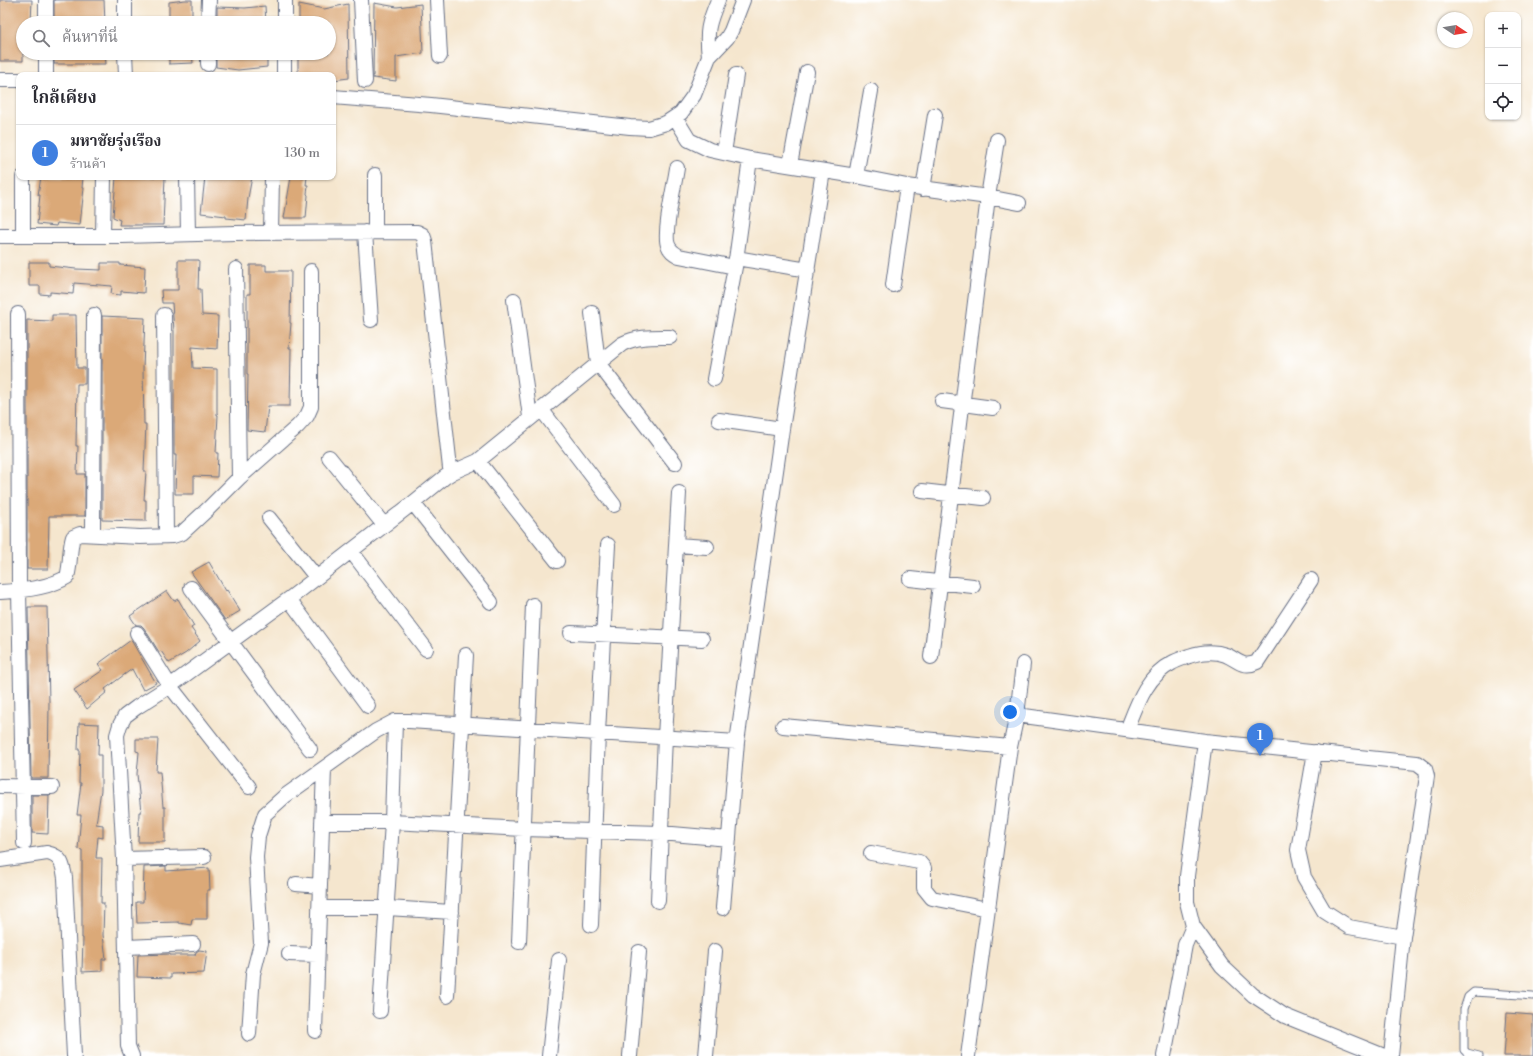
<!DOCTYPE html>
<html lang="th">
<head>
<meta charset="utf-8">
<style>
	:root { --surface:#fff; --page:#f7f7f7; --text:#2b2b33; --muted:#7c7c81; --line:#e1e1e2; --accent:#7c3aed }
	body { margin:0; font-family:"Libre Bodoni","Noto Serif Thai",serif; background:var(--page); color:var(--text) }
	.controls { position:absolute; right:12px; top:12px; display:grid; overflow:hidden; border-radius:8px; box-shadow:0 1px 3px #0004 }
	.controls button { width:36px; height:36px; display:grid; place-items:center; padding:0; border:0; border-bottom:1px solid var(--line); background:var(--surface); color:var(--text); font:20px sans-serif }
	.compass { position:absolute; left:1437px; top:12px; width:36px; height:36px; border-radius:50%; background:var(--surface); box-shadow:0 1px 3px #0004; rotate:102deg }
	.you { position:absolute; left:1010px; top:712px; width:14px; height:14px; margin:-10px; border:3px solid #fff; border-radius:50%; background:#1a73e8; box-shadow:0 0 0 6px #1a73e833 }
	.badge { display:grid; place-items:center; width:26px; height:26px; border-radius:50%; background:var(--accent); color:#fff; font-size:13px; font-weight:700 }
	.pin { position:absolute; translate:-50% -33px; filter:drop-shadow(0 1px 2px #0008) }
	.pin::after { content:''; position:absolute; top:21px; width:14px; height:12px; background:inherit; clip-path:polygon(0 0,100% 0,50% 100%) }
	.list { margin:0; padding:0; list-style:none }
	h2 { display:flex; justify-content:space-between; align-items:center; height:52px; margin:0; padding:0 16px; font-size:17px }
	h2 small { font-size:13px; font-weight:400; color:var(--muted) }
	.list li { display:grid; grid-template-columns:26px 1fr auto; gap:12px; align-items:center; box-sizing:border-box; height:56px; padding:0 16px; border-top:1px solid var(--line) }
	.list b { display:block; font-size:15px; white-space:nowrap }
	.list p { margin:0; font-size:13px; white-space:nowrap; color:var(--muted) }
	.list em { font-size:13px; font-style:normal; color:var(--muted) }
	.icon { flex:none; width:22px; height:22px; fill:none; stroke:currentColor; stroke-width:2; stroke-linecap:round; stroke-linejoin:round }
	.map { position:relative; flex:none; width:1533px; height:1056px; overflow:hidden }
	.search { position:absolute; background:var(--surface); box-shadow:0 1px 3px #0004; left:16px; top:16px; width:320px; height:44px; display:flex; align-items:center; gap:10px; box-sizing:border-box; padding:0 14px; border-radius:22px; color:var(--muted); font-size:15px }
	.panel { position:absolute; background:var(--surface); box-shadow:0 1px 3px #0004; left:16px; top:72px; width:320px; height:108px; border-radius:8px }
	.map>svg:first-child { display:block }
	.building { fill:#dba978 }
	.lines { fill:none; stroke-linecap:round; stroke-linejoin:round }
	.service-casing { stroke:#676f85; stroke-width:9 }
	.minor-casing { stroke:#676f85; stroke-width:16 }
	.service { stroke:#fff; stroke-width:7 }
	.minor { stroke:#fff; stroke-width:14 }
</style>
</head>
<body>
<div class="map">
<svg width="1533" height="1056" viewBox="0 0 1533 1056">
	<rect width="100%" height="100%" fill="#fff"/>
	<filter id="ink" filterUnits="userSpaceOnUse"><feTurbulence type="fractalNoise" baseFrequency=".025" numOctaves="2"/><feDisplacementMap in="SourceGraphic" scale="8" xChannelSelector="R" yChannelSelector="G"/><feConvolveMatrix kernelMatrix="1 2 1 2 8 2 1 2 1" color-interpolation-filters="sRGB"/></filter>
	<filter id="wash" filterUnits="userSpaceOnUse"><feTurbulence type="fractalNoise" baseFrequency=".012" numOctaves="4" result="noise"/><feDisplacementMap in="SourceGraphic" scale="16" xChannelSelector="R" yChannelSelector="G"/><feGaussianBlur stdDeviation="0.9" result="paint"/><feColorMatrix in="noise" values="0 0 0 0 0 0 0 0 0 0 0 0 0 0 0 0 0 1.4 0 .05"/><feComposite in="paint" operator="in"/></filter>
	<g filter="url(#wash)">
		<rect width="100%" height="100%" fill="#f5e6ce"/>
		<g id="blocks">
			<!-- building -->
			<path class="building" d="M 0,0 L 32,0 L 31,23 L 23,23 L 23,61 L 0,61 Z
				M 54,0 L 104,0 L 105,23 L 54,23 Z
				M 185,0 L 192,0 L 192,23 L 169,23 L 169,2 Z
				M 374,3 L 397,7 L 421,4 L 423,53 L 396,57 L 396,81 L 373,78 Z
				M 299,4 L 324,9 L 348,4 L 349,78 L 333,80 L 333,75 L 298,75 L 298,53 L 329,53 L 329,23 L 299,23 Z
				M 265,6 L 266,23 L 217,23 L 217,7 L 245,8 Z
				M 54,53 L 105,53 L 106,64 L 54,64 Z
				M 169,53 L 192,53 L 193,63 L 169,64 Z
				M 216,53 L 267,53 L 267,67 L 238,70 L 216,67 Z
				M 41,177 L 63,178 L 63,177 L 83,177 L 82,188 L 84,188 L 80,225 L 57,223 L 56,226 L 37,224 L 40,195 L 38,195 Z
				M 116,177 L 165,177 L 163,225 L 119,225 L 120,220 L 113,217 Z
				M 205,177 L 252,177 L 248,198 L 246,220 L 226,218 L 226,216 L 201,213 Z
				M 291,177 L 307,177 L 306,185 L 308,185 L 307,194 L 308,195 L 306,218 L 284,218 Z
				M 178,260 L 199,260 L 198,289 L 201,289 L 202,315 L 218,316 L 217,349 L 192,347 L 193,368 L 217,369 L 217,415 L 218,415 L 216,453 L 218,453 L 217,477 L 194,476 L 194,494 L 175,494 L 176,455 L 174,455 L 174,331 L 172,303 L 162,303 L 161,290 L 178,290 Z
				M 29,262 L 49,262 L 49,266 L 76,269 L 101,270 L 101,263 L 120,263 L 120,265 L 145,267 L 144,293 L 121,291 L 121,295 L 111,294 L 112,286 L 74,283 L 73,294 L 50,292 L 50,295 L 40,294 L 40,286 L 29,286 Z
				M 250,265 L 266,265 L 266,271 L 291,271 L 290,323 L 291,323 L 289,348 L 291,348 L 290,406 L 268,406 L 265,432 L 247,430 L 248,374 L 247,374 L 247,294 L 250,294 Z
				M 52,315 L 76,315 L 77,368 L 85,368 L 85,384 L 77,384 L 76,446 L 78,446 L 77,474 L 85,474 L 85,516 L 49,516 L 48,569 L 27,569 L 27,320 L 52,321 Z
				M 102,316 L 145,318 L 143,369 L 144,424 L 146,424 L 144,471 L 146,471 L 144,500 L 146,500 L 146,521 L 102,520 Z
				M 209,562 L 226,591 L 227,590 L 240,611 L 225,620 L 191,572 Z
				M 167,591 L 174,601 L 178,599 L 194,626 L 191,628 L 200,641 L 186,653 L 169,663 L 161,651 L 159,652 L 144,628 L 141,625 L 136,625 L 130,616 Z
				M 28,607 L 47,607 L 49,703 L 48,778 L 31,778 Z
				M 131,640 L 156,683 L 143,690 L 132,669 L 105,689 L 107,692 L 87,709 L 74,690 L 103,670 L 98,664 Z
				M 79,723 L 99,724 L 98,755 L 101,755 L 101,790 L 96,824 L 103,825 L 103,838 L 98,837 L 96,858 L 102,858 L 101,903 L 104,903 L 103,935 L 106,959 L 102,959 L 102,971 L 82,972 L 83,938 L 82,938 L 82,850 L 78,849 L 81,815 L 77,815 L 81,783 L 79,783 L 80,750 L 78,750 Z
				M 136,739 L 158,739 L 156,772 L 160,772 L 163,807 L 165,807 L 165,842 L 138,842 L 139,812 L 141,812 L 137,774 L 139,752 L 136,751 Z
				M 32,795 L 49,795 L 48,834 L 32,833 Z
				M 166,866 L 166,871 L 209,868 L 210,890 L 207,890 L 207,919 L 192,919 L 191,925 L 179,923 L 179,922 L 137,923 L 136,902 L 143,902 L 144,867 Z
				M 199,950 L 207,951 L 204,973 L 171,974 L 171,978 L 137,977 L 138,955 L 170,954 L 170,955 L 195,955 L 196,952 Z
				M 1507,1013 L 1533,1015 L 1533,1056 L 1504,1056 Z"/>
		</g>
	</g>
	<g filter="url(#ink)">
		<use href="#blocks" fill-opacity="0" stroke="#676f85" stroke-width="1"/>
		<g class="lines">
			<defs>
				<path id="service" d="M 1479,1056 L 1467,1053 L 1464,1050 L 1464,1009 L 1468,997 L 1474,992 L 1533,996"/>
				<path id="minor" d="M 46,0 L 46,23
					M 125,0 L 125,23
					M 361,0 L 365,81
					M 437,0 L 440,56
					M 208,23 L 209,0
					M 285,23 L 285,0
					M 46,53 L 46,75
					M 125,53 L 126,75
					M 709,57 C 706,31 708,24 718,0
					M 208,64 L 208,53
					M 284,75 L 284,53
					M 0,80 L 19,80
					M 333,97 L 431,105 L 630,127 L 649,128 L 666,123 L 681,113 L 694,95 L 709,57 L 727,38 L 731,31 L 743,0
					M 675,117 L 689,140 L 710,150 L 750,159 L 856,176 L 907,186 L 988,197 L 1019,203
					M 724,153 L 736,75
					M 790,165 L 807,72
					M 677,168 C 675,183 663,234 668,245 C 670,251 674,253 679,256 L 735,267
					M 375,175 L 375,232
					M 856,176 L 871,91
					M 23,177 L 23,236
					M 187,177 L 188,234
					M 923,189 L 935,115
					M 365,232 L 371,320
					M 271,233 L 272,177
					M 0,236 L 122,236 L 235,233 L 417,232 L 423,235 L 425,241 L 450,468 L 453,472
					M 103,236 L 104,177
					M 736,258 L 808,270
					M 236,269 L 239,478
					M 893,285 L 907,186
					M 514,300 L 530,417
					M 592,313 L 598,363 L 675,463
					M 18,314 L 19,591 L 24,843
					M 164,315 L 166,536
					M 714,379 L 735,267 L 750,159
					M 942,401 L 993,408
					M 541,409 L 614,505
					M 719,420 L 782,429
					M 329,457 L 384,525
					M 478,461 L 557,561
					M 922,491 L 983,498
					M 413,503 L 491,602
					M 269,518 L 316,577
					M 93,534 L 94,315
					M 676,545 L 707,547
					M 351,551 L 426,649
					M 910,579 L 973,586
					M 191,588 L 310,749
					M 0,592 C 21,591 49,588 67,577 C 71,564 69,550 73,537 L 80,534 L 140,537 L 173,536 L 182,533 L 208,509 L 239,478 L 298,426 L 307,416 L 311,407 L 311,271
					M 289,599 L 368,706
					M 137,633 L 170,686 L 249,787
					M 571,633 L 702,639
					M 931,657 L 988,197 L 997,140
					M 1017,715 L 1205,741 L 1417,763 L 1425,769 L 1427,776 L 1403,937 L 1391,1056
					M 783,726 L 1010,747
					M 1127,730 C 1137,705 1146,676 1172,663 C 1177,660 1184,658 1189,656 C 1201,652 1215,651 1226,655 C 1238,660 1243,669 1257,662 L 1311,580
					M 1205,741 L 1187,876 L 1187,902 L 1193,926 L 1222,966 L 1253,995 L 1285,1016 L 1384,1056
					M 1315,752 L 1298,850 L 1304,877 L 1324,911 L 1349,927 L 1403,937
					M 0,786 L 52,787
					M 322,822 L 392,822 L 524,829 L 661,833 L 729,839
					M 871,853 L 919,862 L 924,868 L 924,888 L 932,898 L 988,909
					M 124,859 L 204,857
					M 0,860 L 47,853 C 61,856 63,864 65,878 L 74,1056
					M 296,884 L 320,886
					M 658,901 L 665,737 L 679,493
					M 319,908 L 387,908 L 452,912
					M 723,908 L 737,742 L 782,429 L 823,171
					M 591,925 L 598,733 L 608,545
					M 519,942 L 533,605
					M 127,947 L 193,944
					M 289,954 L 317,955
					M 447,996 L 466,655
					M 380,1011 L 392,822 L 395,721
					M 315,1031 L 324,768
					M 249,1034 L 253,974 L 261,943 L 256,857 L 258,836 L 265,814 L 285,796 L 376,731 L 395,721 L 409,721 L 737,742
					M 132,1056 L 128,1046 L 124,859 L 117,735 L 120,725 L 125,716 L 137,707 L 170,686 L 289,599 L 413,503 L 445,477 L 453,472 L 478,461 L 622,344 C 638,336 653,337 670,337
					M 549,1056 L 559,960
					M 630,1056 L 639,952
					M 706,1056 L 715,951
					M 968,1056 L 1010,747 L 1017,715 L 1023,664
					M 1164,1056 L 1185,945 L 1193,926"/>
			</defs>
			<!-- service casing -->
			<use href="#service" class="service-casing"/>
			<!-- minor casing -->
			<use href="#minor" class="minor-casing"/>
			<!-- service -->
			<use href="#service" class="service"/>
			<!-- minor -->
			<use href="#minor" class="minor"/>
		</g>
	</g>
</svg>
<div class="controls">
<button>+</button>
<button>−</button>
<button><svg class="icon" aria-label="locate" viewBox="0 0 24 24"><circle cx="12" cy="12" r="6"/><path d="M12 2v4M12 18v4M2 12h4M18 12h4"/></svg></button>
</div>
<svg class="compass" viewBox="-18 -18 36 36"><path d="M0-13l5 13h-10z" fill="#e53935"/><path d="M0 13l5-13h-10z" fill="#7c7c81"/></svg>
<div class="you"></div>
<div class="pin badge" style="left:1260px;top:756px;background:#3f7fe0">1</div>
<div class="search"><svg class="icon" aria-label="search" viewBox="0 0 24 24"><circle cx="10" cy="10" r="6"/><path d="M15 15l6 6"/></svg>ค้นหาที่นี่</div>
<section class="panel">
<h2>ใกล้เคียง<small></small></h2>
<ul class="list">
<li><span class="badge" style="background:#3f7fe0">1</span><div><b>มหาชัยรุ่งเรือง</b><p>ร้านค้า</p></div><em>130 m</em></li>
</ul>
</section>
</div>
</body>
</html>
